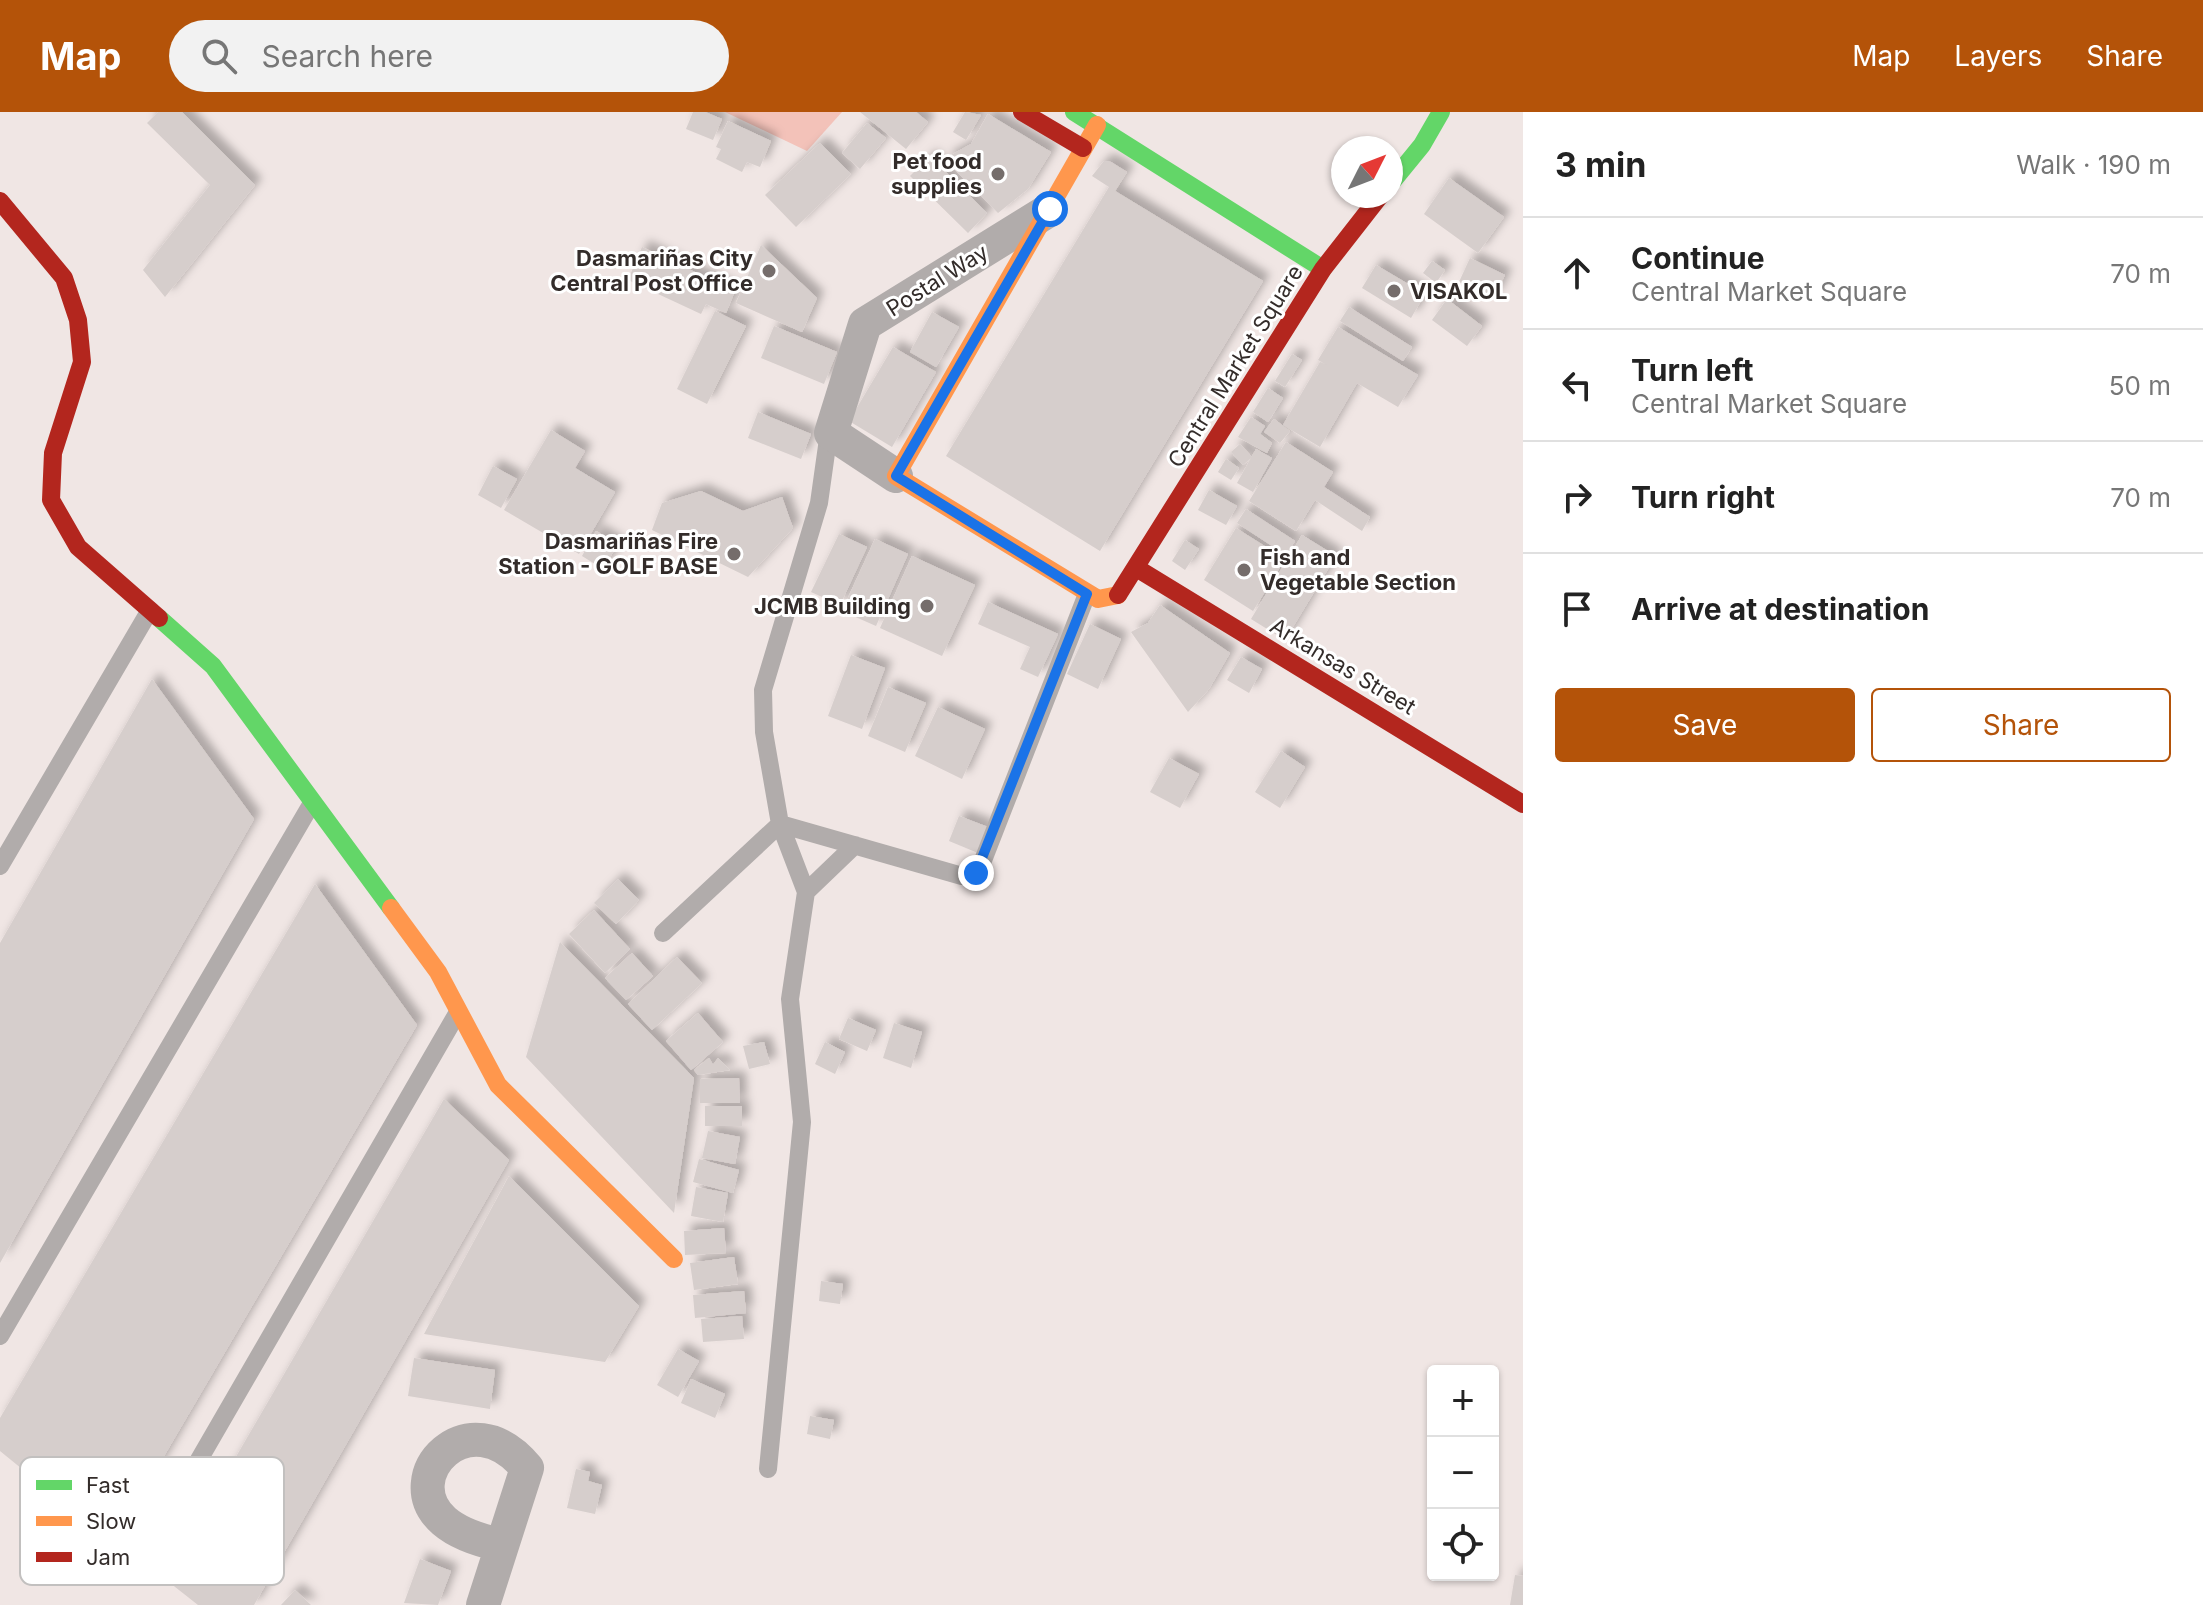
<!DOCTYPE html>
<html lang="en">
<head>
<meta charset="utf-8">
<style>
	:root { --surface:#fff; --page:#f2f2f2; --text:#222; --muted:#767676; --line:#e0e0e0; --accent:#b45309 }
	body { margin:0; font-family:Inter,sans-serif; background:var(--page); color:var(--text) }
	.controls { position:absolute; right:24px; bottom:24px; display:grid; overflow:hidden; border-radius:8px; box-shadow:0 2px 6px #0004 }
	.controls button { width:72px; height:72px; display:grid; place-items:center; padding:0; border:0; border-bottom:2px solid var(--line); background:var(--surface); color:var(--text); font:40px sans-serif }
	.compass { position:absolute; left:1331px; top:24px; width:72px; height:72px; border-radius:50%; background:var(--surface); box-shadow:0 2px 6px #0004; rotate:48deg }
	.stop { position:absolute; width:24px; height:24px; margin:-18px; border:6px solid #1a73e8; border-radius:50%; background:#fff }
	.stop.end { background:#1a73e8; border-color:#fff; box-shadow:0 2px 8px #0008 }
	.list { margin:0; padding:0; list-style:none }
	h2 { display:flex; justify-content:space-between; align-items:center; height:104px; margin:0; padding:0 32px; font-size:34px }
	h2 small { font-size:26px; font-weight:400; color:var(--muted) }
	.list li { display:grid; grid-template-columns:52px 1fr auto; gap:24px; align-items:center; box-sizing:border-box; height:112px; padding:0 32px; border-top:2px solid var(--line) }
	.list b { display:block; font-size:30px; white-space:nowrap }
	.list p { margin:0; font-size:26px; white-space:nowrap; color:var(--muted) }
	.list em { font-size:26px; font-style:normal; color:var(--muted) }
	.actions { display:flex; gap:16px; padding:24px 32px }
	.actions a { flex:1; padding:18px 0; border:2px solid var(--accent); border-radius:8px; text-align:center; font-size:28px; color:var(--accent) }
	.actions .main { background:var(--accent); color:#fff }
	.icon { flex:none; width:44px; height:44px; fill:none; stroke:currentColor; stroke-width:2; stroke-linecap:round; stroke-linejoin:round }
	.map { position:relative; flex:none; width:1523px; height:1493px; overflow:hidden }
	header { display:flex; align-items:center; gap:48px; box-sizing:border-box; height:112px; padding:0 40px; background:var(--accent); color:#fff }
	header strong { font-size:38px }
	nav { display:flex; gap:44px; margin-inline-start:auto; font-size:28px }
	.search { width:560px; height:72px; background:var(--page); display:flex; align-items:center; gap:20px; box-sizing:border-box; padding:0 28px; border-radius:44px; color:var(--muted); font-size:30px }
	main { display:flex }
	aside { flex:1; background:var(--surface) }
	.map>svg:first-child { display:block }
	.green { fill:#f3c2b9 }
	.building { fill:#d6cecc; filter:url(#shadow) }
	.lines { fill:none; stroke-linecap:round; stroke-linejoin:round }
	.lane { stroke:#b1acab; stroke-width:18 }
	.street { stroke:#b1acab; stroke-width:34 }
	.fast { stroke:#63d668; stroke-width:18 }
	.slow { stroke:#ff974d; stroke-width:18 }
	.jam { stroke:#b3261e; stroke-width:18 }
	.route { stroke:#1a73e8; stroke-width:10 }
	.poi-dot { fill:#756d6b; stroke:#fff; stroke-width:3 }
	.labels { text-anchor:middle; dominant-baseline:central; stroke-width:6; stroke-linejoin:round; paint-order:stroke }
	.poi-label { font-size:22px; font-weight:bold; fill:#332c2a; stroke:#fff; text-anchor:end }
	.street-label { font-size:22px; fill:#332c2a; stroke:#fff }
	.key { fill:#fff; stroke:#c2c0bf; stroke-width:2 }
	.key-label { font-size:22px; fill:#332c2a }
</style>
</head>
<body>
<header>
<strong>Map</strong>
<div class="search"><svg class="icon" aria-label="search" viewBox="0 0 24 24"><circle cx="10" cy="10" r="6"/><path d="M15 15l6 6"/></svg>Search here</div>
<nav><a>Map</a><a>Layers</a><a>Share</a></nav>
</header>
<main>
<div class="map">
<svg width="1523" height="1493" viewBox="0 0 1523 1493">
	<defs>
		<filter id="shadow"><feDropShadow dx="7" dy="-7" stdDeviation="4" flood-color="#0004"/></filter>
	</defs>
	<rect width="100%" height="100%" fill="#f0e6e4"/>
	<!-- green -->
	<path class="green" d="M 725,0 L 842,0 L 807,39 Z"/>
	<!-- building -->
	<path class="building" d="M 158,0 L 182,0 L 255,73 L 165,185 L 143,158 L 210,73 L 147,11 Z
		M 693,0 L 705,0 L 722,7 L 713,28 L 686,17 Z
		M 860,0 L 916,0 L 928,10 L 906,37 Z
		M 965,0 L 981,3 L 966,28 L 953,20 Z
		M 988,2 L 1051,40 L 1028,77 L 998,101 L 944,47 L 971,32 Z
		M 728,9 L 771,29 L 760,55 L 747,50 L 742,60 L 716,47 L 721,37 L 716,35 Z
		M 867,11 L 886,26 L 860,57 L 842,41 Z
		M 820,31 L 851,62 L 796,115 L 765,83 Z
		M 930,44 L 987,101 L 968,121 L 910,64 Z
		M 1104,49 L 1111,50 L 1127,60 L 1115,79 L 1263,169 L 1100,439 L 946,344 L 1109,75 L 1092,64 Z
		M 1449,66 L 1504,105 L 1478,141 L 1424,102 Z
		M 761,133 L 817,186 L 802,220 L 736,191 Z
		M 642,135 L 735,179 L 726,201 L 706,192 L 701,202 L 628,168 Z
		M 1470,146 L 1505,163 L 1494,186 L 1459,170 Z
		M 1432,149 L 1445,158 L 1436,171 L 1423,161 Z
		M 1376,153 L 1425,182 L 1411,206 L 1362,176 Z
		M 1447,187 L 1482,214 L 1467,234 L 1432,208 Z
		M 1349,195 L 1412,235 L 1403,249 L 1340,209 Z
		M 715,199 L 746,214 L 707,292 L 677,277 Z
		M 932,200 L 959,215 L 936,255 L 910,240 Z
		M 774,214 L 837,240 L 824,272 L 761,246 Z
		M 1338,215 L 1418,263 L 1398,295 L 1357,271 L 1320,335 L 1283,313 L 1320,250 L 1327,253 L 1318,248 Z
		M 893,235 L 936,260 L 892,335 L 849,309 Z
		M 1292,242 L 1302,248 L 1285,275 L 1275,269 Z
		M 1268,276 L 1283,286 L 1268,310 L 1253,300 Z
		M 758,300 L 811,322 L 801,347 L 748,326 Z
		M 1251,305 L 1265,314 L 1260,322 L 1272,331 L 1267,341 L 1238,325 Z
		M 1274,307 L 1290,319 L 1280,331 L 1264,320 Z
		M 551,318 L 585,339 L 575,356 L 615,380 L 579,442 L 504,398 Z
		M 1286,330 L 1333,360 L 1324,375 L 1370,405 L 1362,419 L 1315,388 L 1296,419 L 1249,389 Z
		M 1240,332 L 1252,345 L 1243,353 L 1231,340 Z
		M 1256,337 L 1272,346 L 1253,380 L 1237,371 Z
		M 1226,347 L 1239,356 L 1231,368 L 1218,360 Z
		M 493,354 L 517,367 L 501,396 L 478,383 Z
		M 1209,378 L 1237,394 L 1226,413 L 1198,398 Z
		M 701,379 L 743,399 L 782,385 L 793,416 L 748,465 L 652,418 L 662,391 Z
		M 1246,397 L 1295,429 L 1286,443 L 1237,411 Z
		M 1236,416 L 1285,447 L 1253,499 L 1204,468 Z
		M 596,419 L 618,432 L 603,457 L 582,444 Z
		M 839,422 L 867,435 L 840,493 L 811,480 Z
		M 1302,423 L 1336,444 L 1285,528 L 1251,507 Z
		M 875,427 L 908,442 L 876,514 L 842,499 Z
		M 1185,428 L 1199,437 L 1185,458 L 1172,449 Z
		M 912,444 L 975,473 L 942,544 L 880,516 Z
		M 988,490 L 1058,522 L 1038,565 L 1020,557 L 1030,535 L 978,512 Z
		M 1160,493 L 1230,541 L 1209,577 L 1188,600 L 1131,520 L 1148,511 Z
		M 1090,512 L 1121,527 L 1098,577 L 1067,562 Z
		M 851,543 L 885,556 L 862,617 L 828,604 Z
		M 1241,545 L 1262,557 L 1249,581 L 1227,568 Z
		M 152,567 L 254,707 L 0,1151 L 0,831 Z
		M 888,575 L 926,591 L 905,640 L 868,624 Z
		M 938,595 L 985,617 L 962,667 L 915,644 Z
		M 1281,639 L 1305,655 L 1280,696 L 1255,680 Z
		M 1169,646 L 1199,662 L 1180,696 L 1150,680 Z
		M 959,704 L 988,715 L 978,741 L 949,729 Z
		M 618,767 L 639,788 L 616,812 L 594,791 Z
		M 315,772 L 417,913 L 113,1431 L 0,1339 L 0,1306 Z
		M 594,798 L 630,837 L 605,861 L 569,822 Z
		M 560,830 L 694,966 L 674,1101 L 526,945 Z
		M 632,841 L 653,864 L 626,888 L 605,866 Z
		M 677,845 L 702,871 L 652,918 L 628,892 Z
		M 698,901 L 723,930 L 691,958 L 666,929 Z
		M 848,906 L 876,918 L 867,939 L 839,927 Z
		M 894,911 L 922,920 L 911,956 L 883,946 Z
		M 764,930 L 770,952 L 749,957 L 743,934 Z
		M 825,930 L 845,940 L 835,962 L 815,952 Z
		M 709,946 L 713,953 L 718,946 L 730,958 L 698,963 L 694,958 Z
		M 739,966 L 740,991 L 700,991 L 700,967 Z
		M 444,987 L 509,1048 L 254,1493 L 198,1493 L 165,1467 Z
		M 705,994 L 742,994 L 742,1014 L 705,1014 Z
		M 708,1019 L 740,1025 L 735,1052 L 702,1046 Z
		M 699,1047 L 739,1058 L 733,1081 L 693,1070 Z
		M 509,1064 L 639,1194 L 605,1250 L 424,1222 Z
		M 696,1075 L 728,1081 L 723,1110 L 691,1104 Z
		M 724,1116 L 726,1141 L 685,1143 L 684,1119 Z
		M 734,1145 L 738,1172 L 694,1178 L 690,1151 Z
		M 821,1169 L 843,1172 L 840,1192 L 819,1189 Z
		M 744,1179 L 746,1201 L 695,1206 L 693,1183 Z
		M 742,1204 L 744,1227 L 703,1230 L 701,1207 Z
		M 678,1237 L 699,1249 L 678,1285 L 657,1273 Z
		M 414,1246 L 495,1258 L 490,1297 L 408,1284 Z
		M 691,1267 L 725,1282 L 715,1306 L 681,1291 Z
		M 810,1304 L 834,1308 L 830,1327 L 807,1322 Z
		M 576,1357 L 590,1360 L 588,1369 L 602,1373 L 595,1402 L 567,1396 Z
		M 420,1447 L 451,1459 L 438,1493 L 404,1491 Z
		M 1515,1463 L 1523,1464 L 1523,1493 L 1510,1493 Z
		M 295,1478 L 311,1493 L 281,1493 Z"/>
	<g class="lines">
		<!-- lane -->
		<path class="lane" d="M 780,712 L 962,764 L 976,761 L 982,751 L 1087,482
			M 0,754 L 150,498
			M 806,780 L 855,733
			M 663,821 L 780,712
			M 0,1224 L 312,691
			M 768,1357 L 802,1010 L 790,887 L 806,780 L 780,712 L 764,620 L 763,578 L 819,391 L 827,334 L 831,321
			M 141,1448 L 458,900"/>
		<!-- street -->
		<path class="street" d="M 896,364 L 831,321 L 865,212 L 1046,100
			M 483,1493 L 527,1356 C 469,1285 394,1365 444,1409 C 459,1422 482,1429 501,1433"/>
		<!-- fast -->
		<path class="fast" d="M 1074,0 L 1323,157
			M 1391,71 L 1422,33 L 1441,0
			M 159,506 L 213,554 L 391,796"/>
		<!-- slow -->
		<path class="slow" d="M 1097,13 L 896,364 L 1098,487 L 1118,483
			M 391,796 L 438,860 L 498,973 L 674,1147"/>
		<!-- jam -->
		<path class="jam" d="M 1022,0 L 1083,36
			M 0,89 L 64,166 L 78,208 L 82,250 L 53,341 L 51,388 L 78,435 L 159,506
			M 1138,457 L 1523,692
			M 1118,483 L 1323,157 L 1380,84"/>
	</g>
	<g class="lines">
		<!-- route -->
		<path class="route" d="M 976,761 L 1087,482 L 896,364 L 1050,97"/>
	</g>
	<!-- markers -->
	<g class="poi-dot">
		<circle cx="998" cy="62" r="8"/>
		<circle cx="769" cy="159" r="8"/>
		<circle cx="1394" cy="179" r="8"/>
		<circle cx="734" cy="442" r="8"/>
		<circle cx="1244" cy="458" r="8"/>
		<circle cx="927" cy="494" r="8"/>
	</g>
	<g class="labels">
		<!-- poi labels -->
		<g class="poi-label">
			<text x="982" y="49">Pet food<tspan x="982" dy="25">supplies</tspan></text>
			<text x="753" y="146">Dasmariñas City<tspan x="753" dy="25">Central Post Office</tspan></text>
			<text x="1410" y="179" text-anchor="start">VISAKOL</text>
			<text x="718" y="429">Dasmariñas Fire<tspan x="718" dy="25">Station - GOLF BASE</tspan></text>
			<text x="1260" y="445" text-anchor="start">Fish and<tspan x="1260" dy="25">Vegetable Section</tspan></text>
			<text x="911" y="494">JCMB Building</text>
		</g>
		<!-- street labels -->
		<g class="street-label">
			<text transform="translate(937 168) rotate(-32)">Postal Way</text>
			<text transform="translate(1235 254) rotate(-58)">Central Market Square</text>
			<text transform="translate(1343 554) rotate(31)">Arkansas Street</text>
		</g>
	</g>
	<!-- legend -->
	<rect x="20" y="1345" width="264" height="128" rx="12" class="key"/>
	<rect x="36" y="1368" width="36" height="10" fill="#63d668"/>
	<rect x="36" y="1404" width="36" height="10" fill="#ff974d"/>
	<rect x="36" y="1440" width="36" height="10" fill="#b3261e"/>
	<g class="key-label">
		<text x="86" y="1381">Fast</text>
		<text x="86" y="1417">Slow</text>
		<text x="86" y="1453">Jam</text>
	</g>
</svg>
<div class="controls">
<button>+</button>
<button>−</button>
<button><svg class="icon" aria-label="locate" viewBox="0 0 24 24"><circle cx="12" cy="12" r="6"/><path d="M12 2v4M12 18v4M2 12h4M18 12h4"/></svg></button>
</div>
<svg class="compass" viewBox="-18 -18 36 36"><path d="M0-13l5 13h-10z" fill="#e53935"/><path d="M0 13l5-13h-10z" fill="#767676"/></svg>
<div class="stop" style="left:1050px;top:97px"></div>
<div class="stop end" style="left:976px;top:761px"></div>
</div>
<aside>
<h2>3 min<small>Walk · 190 m</small></h2>
<ul class="list">
<li><svg class="icon" aria-label="ahead" viewBox="0 0 24 24"><path d="M12 20V5M6 11l6-6 6 6"/></svg><div><b>Continue</b><p>Central Market Square</p></div><em>70 m</em></li>
<li><svg class="icon" aria-label="left" viewBox="0 0 24 24"><path d="M17 20v-9H6M10 6l-5 5 5 5"/></svg><div><b>Turn left</b><p>Central Market Square</p></div><em>50 m</em></li>
<li><svg class="icon" aria-label="right" viewBox="0 0 24 24"><path d="M7 20v-9h11M14 6l5 5-5 5"/></svg><div><b>Turn right</b></div><em>70 m</em></li>
<li><svg class="icon" aria-label="arrive" viewBox="0 0 24 24"><path d="M6 21V4h12l-3 4 3 4H6"/></svg><div><b>Arrive at destination</b></div></li>
</ul>
<div class="actions"><a class="main">Save</a><a>Share</a></div>
</aside>
</main>
</body>
</html>
